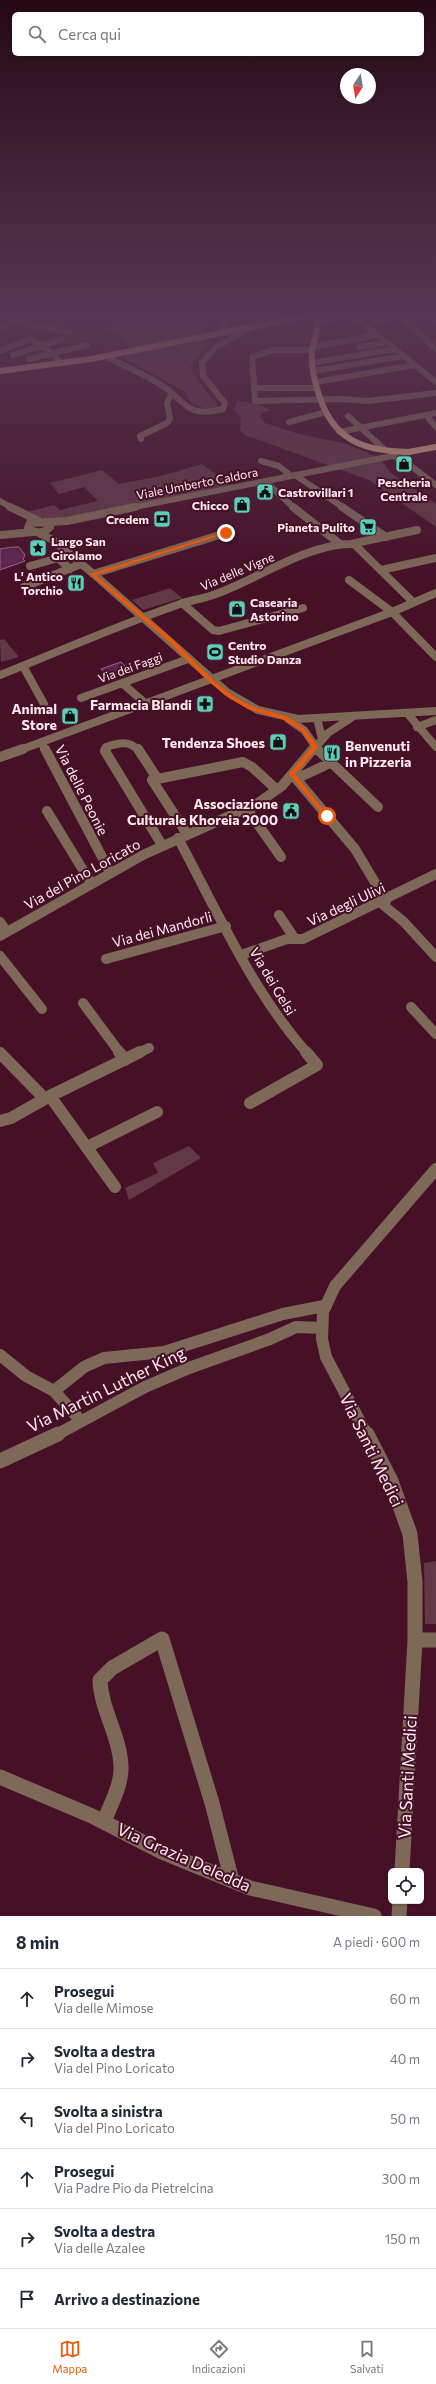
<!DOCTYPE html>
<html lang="it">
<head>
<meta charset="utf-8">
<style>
	:root { --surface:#fff; --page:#f2f2f3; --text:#1f2937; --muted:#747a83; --line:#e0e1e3; --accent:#ea580c }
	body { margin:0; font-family:Commissioner,sans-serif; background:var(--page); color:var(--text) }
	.controls { position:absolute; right:12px; bottom:12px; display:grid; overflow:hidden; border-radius:6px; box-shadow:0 1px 3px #0004 }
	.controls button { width:36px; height:36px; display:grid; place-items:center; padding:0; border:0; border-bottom:1px solid var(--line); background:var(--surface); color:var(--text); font:20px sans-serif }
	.compass { position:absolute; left:340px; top:68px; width:36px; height:36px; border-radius:50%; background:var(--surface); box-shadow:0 1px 3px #0004; rotate:192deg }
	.stop { position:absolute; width:12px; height:12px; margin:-9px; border:3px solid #ea580c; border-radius:50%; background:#fff }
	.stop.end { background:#ea580c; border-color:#fff; box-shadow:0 1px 4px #0008 }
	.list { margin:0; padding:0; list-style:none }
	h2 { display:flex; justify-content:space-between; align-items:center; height:52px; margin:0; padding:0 16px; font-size:17px }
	h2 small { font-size:13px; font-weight:400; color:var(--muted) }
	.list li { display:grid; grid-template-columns:26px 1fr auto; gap:12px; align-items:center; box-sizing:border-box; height:60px; padding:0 16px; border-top:1px solid var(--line) }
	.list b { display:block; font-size:15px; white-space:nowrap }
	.list p { margin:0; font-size:13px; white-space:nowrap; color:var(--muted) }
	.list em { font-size:13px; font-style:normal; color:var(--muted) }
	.icon { flex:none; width:22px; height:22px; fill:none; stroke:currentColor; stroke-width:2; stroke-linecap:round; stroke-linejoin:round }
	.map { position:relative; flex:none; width:436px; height:1916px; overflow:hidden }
	.search { position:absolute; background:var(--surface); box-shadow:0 1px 3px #0004; left:12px; right:12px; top:12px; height:44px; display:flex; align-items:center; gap:10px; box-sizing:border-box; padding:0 14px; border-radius:6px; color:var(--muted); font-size:15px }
	.sheet { height:412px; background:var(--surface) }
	nav { display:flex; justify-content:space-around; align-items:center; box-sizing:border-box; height:56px; border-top:1px solid var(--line); background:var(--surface); font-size:11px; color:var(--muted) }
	nav a { display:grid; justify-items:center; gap:2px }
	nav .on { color:var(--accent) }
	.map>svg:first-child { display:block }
	.green { fill:#623746 }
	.building { fill:#5e264f; stroke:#9d688d }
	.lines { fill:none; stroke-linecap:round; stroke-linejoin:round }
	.minor-far4 { stroke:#7e6857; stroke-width:6 }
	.minor-far3 { stroke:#7e6857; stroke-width:8 }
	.minor-far2 { stroke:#7e6857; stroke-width:10 }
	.minor-far1 { stroke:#7e6857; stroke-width:12 }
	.minor { stroke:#7e6857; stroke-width:15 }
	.major { stroke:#d5a785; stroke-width:6 }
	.route { fill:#ea580c }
	.labels { text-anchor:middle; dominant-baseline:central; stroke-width:4; stroke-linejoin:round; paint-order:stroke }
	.far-poi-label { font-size:12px; font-weight:bold; fill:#ffe9ef; stroke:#461027; text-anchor:start }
	.far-street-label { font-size:12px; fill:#ffe9ef; stroke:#461027 }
	.poi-label { font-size:14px; font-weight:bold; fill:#ffe9ef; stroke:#461027; text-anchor:end }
	.street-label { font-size:14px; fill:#ffe9ef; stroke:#461027 }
	.near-street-label { font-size:17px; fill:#ffe9ef; stroke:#461027 }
</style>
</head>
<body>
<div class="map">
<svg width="436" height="1916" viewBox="0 0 436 1916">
	<rect width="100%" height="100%" fill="#461027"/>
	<!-- green -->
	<path class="green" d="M 130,316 L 213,316 L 203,331 L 209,344 L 194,360 L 190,368 L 204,389 L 217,403 L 217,408 L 208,410 L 191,403 L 184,391 L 124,359 L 130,346 L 125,340 L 107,328 L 131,323 Z
		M 237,401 L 258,404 L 271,410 L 262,413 L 260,417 L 265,423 L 299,434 L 343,443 L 366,452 L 382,461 L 391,473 L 436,504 L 436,527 L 369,480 L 245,435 L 240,430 L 241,418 L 234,410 Z
		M 202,464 L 230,485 L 68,518 L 39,518 L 27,512 L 54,505 L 60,510 L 98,501 L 84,487 L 59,494 L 50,483 L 102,470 L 119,484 L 161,476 Z
		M 170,588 L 182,598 L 143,610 L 132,600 Z
		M 4,639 L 19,657 L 1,662 L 0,640 Z
		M 189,1146 L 201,1158 L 129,1200 L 125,1188 L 158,1173 L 153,1163 Z
		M 436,1561 L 436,1624 L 425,1624 L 424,1563 Z"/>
	<!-- building -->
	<path class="building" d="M 12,547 L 19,547 L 25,555 L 23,559 L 25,561 L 0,570 L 0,549 Z
		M 121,662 L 129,670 L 110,677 L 101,669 Z"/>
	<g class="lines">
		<!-- minor-far4 -->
		<path class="minor-far4" d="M 4,316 L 31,325 L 70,332
			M 220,316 L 226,332
			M 354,316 L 436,382
			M 371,316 L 378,322
			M 386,316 L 390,319
			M 401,316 L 436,349
			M 432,316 L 436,320
			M 317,321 L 346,316
			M 0,329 L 15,321
			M 313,347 L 377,335
			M 360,347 L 386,342
			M 312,350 L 274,350 L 252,357 L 255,401 L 341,399 L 368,401 L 436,393
			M 0,351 L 31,339 L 52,353 L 61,363
			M 13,355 L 62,339
			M 105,356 C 123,365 141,373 158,383 C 186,399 183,419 223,409 L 225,403 L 203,376 L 202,362 L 215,348 L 253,326
			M 29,359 L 87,345
			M 312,363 L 394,349
			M 314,371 L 403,356
			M 316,382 L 415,365
			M 254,388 L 317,388
			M 426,415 L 436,427
			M 348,416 L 384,449
			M 289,422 L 326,412
			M 339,432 L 436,413
			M 141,439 L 140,436 L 167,423 L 170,419 L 167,403 L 171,394
			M 261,461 L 279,466 L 291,476
			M 295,475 L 344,508
			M 265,481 L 294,508
			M 0,501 L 12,508
			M 130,508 L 392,456 L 403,460 L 436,485"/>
		<!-- minor-far3 -->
		<path class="minor-far3" d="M 10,507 L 39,521
			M 293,507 L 340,544
			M 342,507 L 386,537
			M 45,522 L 50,527 C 43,534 35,534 28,528 L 30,523 L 67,521 L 135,507
			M 37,532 L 53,540 L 97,577 L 227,692 L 258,710 L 298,719 L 436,711
			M 0,535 L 33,532
			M 354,544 L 413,602
			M 30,566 L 58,558 L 70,569
			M 381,570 L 436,558
			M 93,574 L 226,533
			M 349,580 L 392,612 L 436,657
			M 24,587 L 81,564
			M 182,603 L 213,630 L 219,631 L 303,608
			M 23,666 L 44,704
			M 0,675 C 60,651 119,625 180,604 C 191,600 202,599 213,595 C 255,581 306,544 351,544 L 417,530
			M 122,683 L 146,704
			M 81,698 L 188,659
			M 407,713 L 436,747
			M 317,718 L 322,739
			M 288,719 L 304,730 L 318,750
			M 417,727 L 436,720
			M 41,743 L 46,750
			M 20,750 L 392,612 L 436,593
			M 105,750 L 106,747 C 118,743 129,740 138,750
			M 313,750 L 328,733 L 351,718"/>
		<!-- minor-far2 -->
		<path class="minor-far2" d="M 45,749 L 110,872
			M 106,749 L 105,751 L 162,845
			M 138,749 L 155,775 L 152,780 L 187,834
			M 317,749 L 378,807
			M 0,757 L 23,749
			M 292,774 L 355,849 L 386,901
			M 296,779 L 332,762
			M 152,780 L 243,762 L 252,767 L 276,789
			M 247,809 L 281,857
			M 47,811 L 91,883
			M 178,838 C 217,911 252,991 307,1053
			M 381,903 L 404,922 L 436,957
			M 279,915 L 295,939
			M 0,922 L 7,932
			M 0,936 L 143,855 L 258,803 L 282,786 L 313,749
			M 241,955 L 287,939 L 303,939 L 436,874
			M 0,956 L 42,1009
			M 106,959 L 226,926
			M 83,1003 L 120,1053
			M 411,1007 L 436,1034
			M 138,1053 L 149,1048"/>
		<!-- minor-far1 -->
		<path class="minor-far1" d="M 119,1052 L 125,1060
			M 0,1053 L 45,1099
			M 50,1096 L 115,1187
			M 250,1103 L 317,1065 L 306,1052
			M 0,1121 L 11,1118 L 50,1096 L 140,1052
			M 87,1147 L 157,1112
			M 0,1355 L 26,1376 L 54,1391 L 81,1421
			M 54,1391 L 84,1367 L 104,1358 L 164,1352 L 283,1314 L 324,1306
			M 56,1435 L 145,1387 L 189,1368 L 270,1339 L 296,1327 L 321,1328
			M 367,1435 L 326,1357 L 322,1339 L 323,1312 L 335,1286 L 436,1169"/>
		<!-- minor -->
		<path class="minor" d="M 367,1434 L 391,1481 L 410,1534 L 415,1582 L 415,1640 L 402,1871
			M 0,1461 L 58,1434
			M 415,1640 L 436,1640
			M 0,1777 L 92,1816 L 162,1852 L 250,1888 L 374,1916
			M 104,1822 C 110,1805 122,1785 121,1766 C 120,1736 101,1710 100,1680 L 112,1668 L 162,1639 L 212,1803 L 232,1881
			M 399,1916 L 400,1901"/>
		<!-- major -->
		<path class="major" d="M 316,316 C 320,329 313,340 312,352 C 311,365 314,379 318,392 C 332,440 362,451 409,452
			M 0,371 L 91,359 L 306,316
			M 403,453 L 436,447"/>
	</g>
	<!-- sky -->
	<linearGradient id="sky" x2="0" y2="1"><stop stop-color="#260915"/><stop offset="0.54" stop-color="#573752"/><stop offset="1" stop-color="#573752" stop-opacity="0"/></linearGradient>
	<rect width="436" height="584" fill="url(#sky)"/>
	<!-- route -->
	<path class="route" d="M 224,532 L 228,533 L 96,575 L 172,639 L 212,679 L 233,696 L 251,706 L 288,717 L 305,729 L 318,747 L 295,774 L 329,817 L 325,817 L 289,774 L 312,747 L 302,731 L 284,720 L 248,709 L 229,698 L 208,681 L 168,641 L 90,574 Z"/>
	<!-- icons -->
	<defs>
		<symbol id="shop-square" viewBox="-11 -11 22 22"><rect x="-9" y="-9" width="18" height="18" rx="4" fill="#5eceb8" stroke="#461027"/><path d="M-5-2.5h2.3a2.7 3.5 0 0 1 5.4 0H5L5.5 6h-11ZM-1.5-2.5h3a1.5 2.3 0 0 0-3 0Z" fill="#111"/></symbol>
		<symbol id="civic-square" viewBox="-11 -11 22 22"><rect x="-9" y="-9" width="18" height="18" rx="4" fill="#5eceb8" stroke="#461027"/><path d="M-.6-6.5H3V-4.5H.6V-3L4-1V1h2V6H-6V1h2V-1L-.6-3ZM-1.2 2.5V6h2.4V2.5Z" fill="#111"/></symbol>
		<symbol id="bank-square" viewBox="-11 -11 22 22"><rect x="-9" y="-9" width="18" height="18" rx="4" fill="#5eceb8" stroke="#461027"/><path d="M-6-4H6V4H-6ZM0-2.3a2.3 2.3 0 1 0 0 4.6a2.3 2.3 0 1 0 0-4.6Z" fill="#111"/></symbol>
		<symbol id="supermarket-square" viewBox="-11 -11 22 22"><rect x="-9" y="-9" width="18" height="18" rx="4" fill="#5eceb8" stroke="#461027"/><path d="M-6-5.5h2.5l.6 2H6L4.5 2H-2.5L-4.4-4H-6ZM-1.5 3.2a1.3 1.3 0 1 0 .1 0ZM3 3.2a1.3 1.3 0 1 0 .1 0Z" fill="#111"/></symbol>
		<symbol id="sight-square" viewBox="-11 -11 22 22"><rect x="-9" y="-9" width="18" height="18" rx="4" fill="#5eceb8" stroke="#461027"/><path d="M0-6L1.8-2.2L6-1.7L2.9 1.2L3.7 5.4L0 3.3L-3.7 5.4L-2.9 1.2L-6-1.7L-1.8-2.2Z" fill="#111"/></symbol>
		<symbol id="restaurant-square" viewBox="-11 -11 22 22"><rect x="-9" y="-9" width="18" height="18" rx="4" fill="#5eceb8" stroke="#461027"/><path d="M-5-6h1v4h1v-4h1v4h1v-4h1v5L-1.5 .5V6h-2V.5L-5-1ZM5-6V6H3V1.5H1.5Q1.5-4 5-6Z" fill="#111"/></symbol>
		<symbol id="stadium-square" viewBox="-11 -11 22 22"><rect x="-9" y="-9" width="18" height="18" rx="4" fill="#5eceb8" stroke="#461027"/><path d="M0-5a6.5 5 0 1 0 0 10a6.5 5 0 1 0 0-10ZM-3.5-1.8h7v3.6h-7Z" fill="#111"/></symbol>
		<symbol id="pharmacy-square" viewBox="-11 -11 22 22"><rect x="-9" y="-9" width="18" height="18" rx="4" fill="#5eceb8" stroke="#461027"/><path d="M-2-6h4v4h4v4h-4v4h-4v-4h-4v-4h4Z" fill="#111"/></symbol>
	</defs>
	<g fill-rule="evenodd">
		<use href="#shop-square" x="394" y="454" width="20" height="20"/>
		<use href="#civic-square" x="255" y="482" width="20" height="20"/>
		<use href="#shop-square" x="232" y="495" width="20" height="20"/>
		<use href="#bank-square" x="152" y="509" width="20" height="20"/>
		<use href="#supermarket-square" x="358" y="517" width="20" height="20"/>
		<use href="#sight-square" x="28" y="538" width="20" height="20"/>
		<use href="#restaurant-square" x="66" y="573" width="20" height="20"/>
		<use href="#shop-square" x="227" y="599" width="20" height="20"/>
		<use href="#stadium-square" x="205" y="642" width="20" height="20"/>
		<use href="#pharmacy-square" x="195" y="694" width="20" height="20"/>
		<use href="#shop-square" x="60" y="706" width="20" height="20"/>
		<use href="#shop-square" x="268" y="732" width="20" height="20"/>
		<use href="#restaurant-square" x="322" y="743" width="20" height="20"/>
		<use href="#civic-square" x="281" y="801" width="20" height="20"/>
	</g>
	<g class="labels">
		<!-- far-poi labels -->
		<g class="far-poi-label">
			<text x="404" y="482" text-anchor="middle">Pescheria<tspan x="404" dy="14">Centrale</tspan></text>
			<text x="278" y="492">Castrovillari 1</text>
			<text x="229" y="505" text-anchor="end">Chicco</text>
			<text x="149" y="519" text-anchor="end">Credem</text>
			<text x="355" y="527" text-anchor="end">Pianeta Pulito</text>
			<text x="51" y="541">Largo San<tspan x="51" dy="14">Girolamo</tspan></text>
			<text x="63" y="576" text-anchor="end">L' Antico<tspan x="63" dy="14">Torchio</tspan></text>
			<text x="250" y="602">Casearia<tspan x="250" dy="14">Astorino</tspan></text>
			<text x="228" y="645">Centro<tspan x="228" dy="14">Studio Danza</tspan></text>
		</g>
		<!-- far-street labels -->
		<g class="far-street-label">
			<text transform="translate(197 483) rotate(-11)">Viale Umberto Caldora</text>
			<text transform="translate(237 571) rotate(-23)">Via delle Vigne</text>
			<text transform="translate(130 667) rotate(-20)">Via dei Faggi</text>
		</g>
		<!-- poi labels -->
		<g class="poi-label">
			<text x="192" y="704">Farmacia Blandi</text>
			<text x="57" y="708">Animal<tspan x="57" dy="16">Store</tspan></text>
			<text x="265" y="742">Tendenza Shoes</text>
			<text x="345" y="745" text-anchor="start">Benvenuti<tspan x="345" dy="16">in Pizzeria</tspan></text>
			<text x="278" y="803">Associazione<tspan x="278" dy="16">Culturale Khoreia 2000</tspan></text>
		</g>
		<!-- street labels -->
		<g class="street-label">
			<text transform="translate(82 790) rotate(63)">Via delle Peonie</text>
			<text transform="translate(82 874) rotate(-29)">Via del Pino Loricato</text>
			<text transform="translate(346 904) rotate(-25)">Via degli Ulivi</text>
			<text transform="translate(162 929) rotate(-15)">Via dei Mandorli</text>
			<text transform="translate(273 981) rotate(59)">Via dei Gelsi</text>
		</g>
		<!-- near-street labels -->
		<g class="near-street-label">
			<text transform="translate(106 1389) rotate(-26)">Via Martin Luther King</text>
			<text transform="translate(372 1450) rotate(64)">Via Santi Medici</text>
			<text transform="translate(407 1777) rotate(-87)">Via Santi Medici</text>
			<text transform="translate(184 1857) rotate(24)">Via Grazia Deledda</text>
		</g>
	</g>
</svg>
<div class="controls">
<button><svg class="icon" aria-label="locate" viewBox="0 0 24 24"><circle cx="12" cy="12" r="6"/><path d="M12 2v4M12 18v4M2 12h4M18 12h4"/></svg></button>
</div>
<svg class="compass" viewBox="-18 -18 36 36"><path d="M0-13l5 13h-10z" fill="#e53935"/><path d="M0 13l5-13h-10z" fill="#747a83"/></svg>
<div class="stop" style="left:327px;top:816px"></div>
<div class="stop end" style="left:226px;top:533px"></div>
<div class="search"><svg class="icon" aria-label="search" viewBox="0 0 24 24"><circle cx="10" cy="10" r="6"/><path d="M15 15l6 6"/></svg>Cerca qui</div>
</div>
<section class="sheet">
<h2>8 min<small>A piedi · 600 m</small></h2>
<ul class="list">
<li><svg class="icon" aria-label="ahead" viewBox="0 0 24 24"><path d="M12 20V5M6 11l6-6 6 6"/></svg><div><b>Prosegui</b><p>Via delle Mimose</p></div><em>60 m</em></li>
<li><svg class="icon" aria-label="right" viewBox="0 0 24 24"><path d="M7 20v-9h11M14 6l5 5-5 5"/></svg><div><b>Svolta a destra</b><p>Via del Pino Loricato</p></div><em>40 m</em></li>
<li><svg class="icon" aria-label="left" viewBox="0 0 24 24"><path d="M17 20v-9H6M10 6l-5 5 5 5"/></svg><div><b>Svolta a sinistra</b><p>Via del Pino Loricato</p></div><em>50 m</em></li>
<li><svg class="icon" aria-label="ahead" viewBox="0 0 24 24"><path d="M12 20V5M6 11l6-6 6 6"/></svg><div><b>Prosegui</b><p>Via Padre Pio da Pietrelcina</p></div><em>300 m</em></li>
<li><svg class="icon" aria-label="right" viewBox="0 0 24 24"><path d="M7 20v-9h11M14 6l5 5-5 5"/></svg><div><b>Svolta a destra</b><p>Via delle Azalee</p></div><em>150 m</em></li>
<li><svg class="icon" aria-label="arrive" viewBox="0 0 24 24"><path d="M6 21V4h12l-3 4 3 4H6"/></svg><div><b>Arrivo a destinazione</b></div></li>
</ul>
</section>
<nav>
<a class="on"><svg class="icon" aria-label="map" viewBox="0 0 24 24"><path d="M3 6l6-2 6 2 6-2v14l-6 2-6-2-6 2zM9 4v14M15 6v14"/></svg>Mappa</a>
<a><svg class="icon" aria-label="directions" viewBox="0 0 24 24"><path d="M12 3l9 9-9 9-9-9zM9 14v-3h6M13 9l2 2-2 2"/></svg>Indicazioni</a>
<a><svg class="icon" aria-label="saved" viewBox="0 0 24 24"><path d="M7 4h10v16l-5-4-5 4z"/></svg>Salvati</a>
</nav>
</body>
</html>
